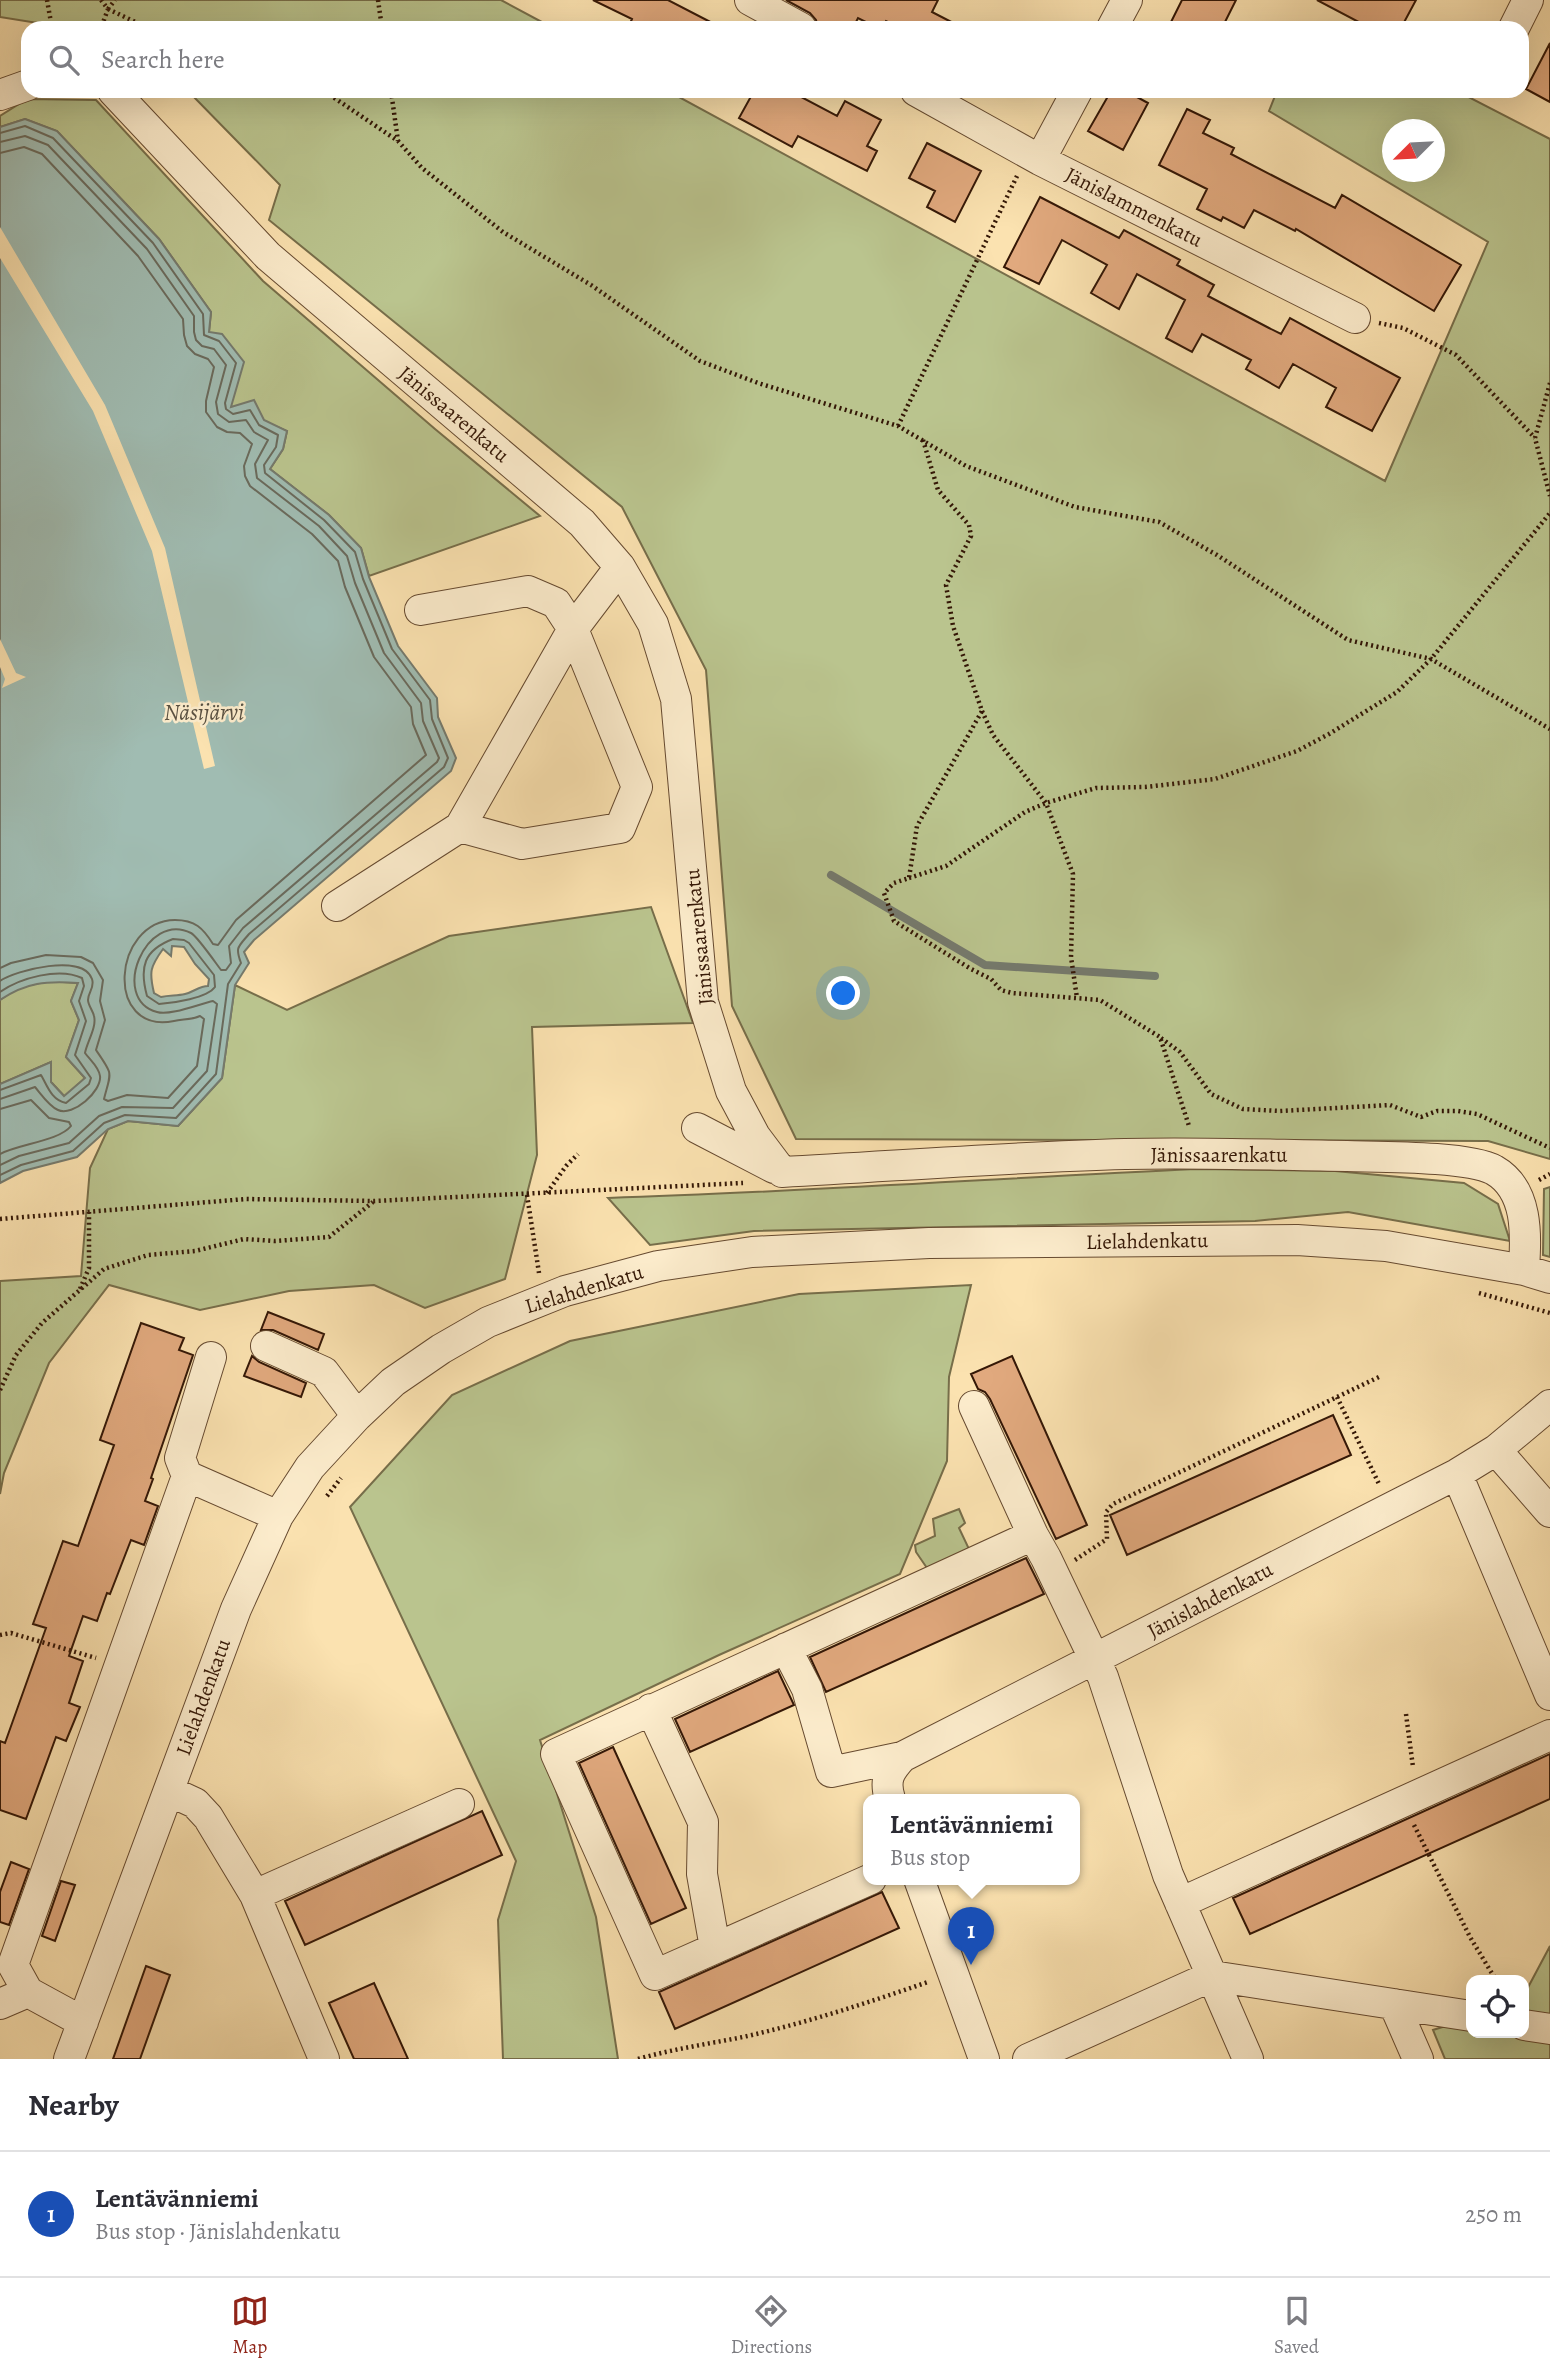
<!DOCTYPE html>
<html lang="en">
<head>
<meta charset="utf-8">
<style>
	:root { --surface:#fff; --page:#f2f2f3; --text:#2b2b33; --muted:#7c7c81; --line:#e1e1e2; --accent:#8f2418 }
	body { margin:0; font-family:Alegreya,serif; background:var(--page); color:var(--text) }
	.controls { position:absolute; right:21px; bottom:21px; display:grid; overflow:hidden; border-radius:14px; box-shadow:0 7px 28px #0002 }
	.controls button { width:63px; height:63px; display:grid; place-items:center; padding:0; border:0; border-bottom:2px solid var(--line); background:var(--surface); color:var(--text); font:35px sans-serif }
	.compass { position:absolute; left:1382px; top:119px; width:63px; height:63px; border-radius:50%; background:var(--surface); box-shadow:0 7px 28px #0002; rotate:246deg }
	.you { position:absolute; left:844px; top:994px; width:24px; height:24px; margin:-18px; border:5px solid #fff; border-radius:50%; background:#1a73e8; box-shadow:0 0 0 10px #1a73e833 }
	.badge { display:grid; place-items:center; width:46px; height:46px; border-radius:50%; background:var(--accent); color:#fff; font-size:23px; font-weight:700 }
	.pin { position:absolute; translate:-50% -58px; filter:drop-shadow(0 2px 4px #0008) }
	.pin::after { content:''; position:absolute; top:37px; width:24px; height:21px; background:inherit; clip-path:polygon(0 0,100% 0,50% 100%) }
	.popup { position:absolute; left:863px; top:1794px; width:217px; height:91px; box-sizing:border-box; display:grid; place-content:center; border-radius:14px; background:var(--surface); filter:drop-shadow(0 2px 5px #0005); font-size:23px; white-space:nowrap; color:var(--muted) }
	.popup b { font-size:26px; color:var(--text) }
	.popup::after { content:''; position:absolute; left:50%; top:100%; margin-left:-14px; border:14px solid transparent; border-top-color:var(--surface) }
	.list { margin:0; padding:0; list-style:none }
	h2 { display:flex; justify-content:space-between; align-items:center; height:91px; margin:0; padding:0 28px; font-size:30px }
	h2 small { font-size:23px; font-weight:400; color:var(--muted) }
	.list li { display:grid; grid-template-columns:46px 1fr auto; gap:21px; align-items:center; box-sizing:border-box; height:126px; padding:0 28px; border-top:2px solid var(--line) }
	.list b { display:block; font-size:26px; white-space:nowrap }
	.list p { margin:0; font-size:23px; white-space:nowrap; color:var(--muted) }
	.list em { font-size:23px; font-style:normal; color:var(--muted) }
	.icon { flex:none; width:38px; height:38px; fill:none; stroke:currentColor; stroke-width:2; stroke-linecap:round; stroke-linejoin:round }
	.map { position:relative; flex:none; width:1550px; height:2059px; overflow:hidden }
	.search { position:absolute; background:var(--surface); box-shadow:0 7px 28px #0002; left:21px; right:21px; top:21px; height:77px; display:flex; align-items:center; gap:18px; box-sizing:border-box; padding:0 24px; border-radius:21px; color:var(--muted); font-size:26px }
	.sheet { height:217px; background:var(--surface) }
	nav { display:flex; justify-content:space-around; align-items:center; box-sizing:border-box; height:98px; border-top:2px solid var(--line); background:var(--surface); font-size:19px; color:var(--muted) }
	nav a { display:grid; justify-items:center; gap:4px }
	nav .on { color:var(--accent) }
	.map>svg:first-child { display:block }
	.green { fill:#bac48e; stroke:#776e4a; stroke-width:2; fill-rule:evenodd }
	.water { fill:#a0bcb2; stroke:#757a6d; stroke-width:2; fill-rule:evenodd }
	.pier { fill:#fbe2b0 }
	.lines { fill:none; stroke-linecap:round; stroke-linejoin:round }
	.shore { stroke:#6a6a5c; stroke-width:2 }
	.stream { stroke:#757a6d; stroke-width:8 }
	.building { fill:#e1a97e; stroke:#341706; stroke-width:2 }
	.minor-casing { stroke:#664a30; stroke-width:32 }
	.path { stroke:#341706; stroke-width:4.5; stroke-dasharray:2 3.5; stroke-linecap:butt }
	.minor { stroke:#fceccc; stroke-width:30 }
	.labels { text-anchor:middle; dominant-baseline:central; stroke-width:5; stroke-linejoin:round; paint-order:stroke }
	.street-label { font-size:21px; fill:#341706; stroke:#fceccc }
	.water-label { font-size:23px; font-style:italic; fill:#5a5142; stroke:#fceccc }
</style>
</head>
<body>
<div class="map">
<svg width="1550" height="2059" viewBox="0 0 1550 2059">
	<rect width="100%" height="100%" fill="#fbe2b0"/>
	<filter id="stains"><feTurbulence type="fractalNoise" baseFrequency=".00286" numOctaves="4"/><feColorMatrix values="0 0 0 0 .2 0 0 0 0 .09 0 0 0 0 .02 0 0 0 .5 -.17"/></filter>
	<radialGradient id="worn" r=".72"><stop offset=".6" stop-color="#630" stop-opacity="0"/><stop offset="1" stop-color="#630" stop-opacity=".3"/></radialGradient>
	<!-- green -->
	<path class="green" d="M 0,0 L 501,0 L 553,28 L 69,28 L 0,17 Z
		M 188,91 L 668,91 L 1385,481 L 1488,242 L 1269,111 L 1277,91 L 1457,91 L 1550,139 L 1550,1159 L 1488,1141 L 796,1139 L 732,1006 L 706,670 L 622,507 L 269,220 L 280,185 ZM 1392,130 L 1434,130 L 1434,172 L 1392,172 Z
		M 27,99 L 96,100 L 263,281 L 435,429 L 540,516 L 369,576 L 361,548 L 329,515 L 270,469 L 283,449 L 287,431 L 231,407 L 209,332 L 211,312 L 159,239 L 57,131 L 25,119 L 0,127 L 0,116 Z
		M 651,907 L 693,1023 L 532,1027 L 537,1155 L 505,1279 L 425,1308 L 374,1285 L 289,1291 L 200,1310 L 109,1285 L 49,1363 L 4,1473 L 0,1494 L 0,1281 L 81,1276 L 90,1168 L 108,1129 L 128,1121 L 178,1126 L 222,1078 L 235,985 L 287,1010 L 449,936 Z
		M 48,981 L 78,983 L 71,1001 L 79,1020 L 66,1057 L 85,1078 L 65,1097 L 51,1082 L 51,1062 L 0,1084 L 0,1000 L 17,988 Z
		M 1196,1169 L 1335,1171 L 1464,1183 L 1498,1204 L 1510,1241 L 1348,1212 L 1255,1221 L 754,1231 L 650,1245 L 608,1198 C 804,1192 1000,1178 1196,1169 Z
		M 1550,1187 L 1550,1257 L 1543,1255 L 1544,1189 Z
		M 971,1285 L 949,1377 L 947,1461 L 900,1574 L 719,1655 L 540,1740 L 596,1917 L 618,2059 L 503,2059 L 498,1920 L 516,1861 L 350,1507 L 452,1395 L 570,1341 L 799,1294 Z
		M 959,1509 L 965,1523 L 959,1528 L 969,1549 L 929,1571 L 916,1552 L 915,1545 L 935,1536 L 933,1519 Z
		M 1550,1946 L 1550,2059 L 1445,2059 L 1433,2030 L 1471,2018 L 1471,2033 L 1524,2033 L 1524,1995 Z"/>
	<!-- water -->
	<path class="water" d="M 25,119 L 57,131 L 159,239 L 211,312 L 209,332 L 222,334 L 244,362 L 231,407 L 254,400 L 264,420 L 287,431 L 283,449 L 270,469 L 329,515 L 361,548 L 369,577 L 398,646 L 437,698 L 438,717 L 456,758 L 451,771 L 254,940 L 244,952 L 249,963 L 235,985 L 222,1078 L 178,1126 L 128,1121 L 108,1129 L 77,1157 L 23,1171 L 0,1183 L 0,1084 L 51,1062 L 51,1082 L 64,1096 L 85,1078 L 66,1057 L 79,1020 L 71,1001 L 78,983 C 46,981 27,982 0,1000 L 0,127 ZM 172,946 L 184,947 L 195,964 L 209,979 L 208,986 C 199,986 194,992 185,994 C 177,996 170,995 161,997 L 154,993 C 149,972 150,967 163,949 L 171,956 Z"/>
	<!-- pier -->
	<path class="pier" d="M 0,227 L 105,405 L 165,548 L 215,766 L 204,769 L 152,551 L 93,411 L 0,258 Z
		M 0,639 L 16,673 L 26,677 L 2,688 L 5,679 L 0,667 Z"/>
	<g class="lines">
		<!-- shore -->
		<path class="shore" d="M 0,133 L 25,126 L 53,138 L 153,243 L 203,314 L 204,335 L 219,341 L 236,363 L 225,403 L 226,409 L 233,414 L 250,410 L 259,425 L 278,435 L 276,447 L 264,465 L 265,473 L 324,520 L 355,552 L 363,579 L 392,649 L 430,700 L 432,719 L 448,758 L 444,767 L 249,934 C 238,947 235,947 241,963 L 228,984 L 216,1074 L 176,1118 L 125,1115 L 104,1123 L 73,1151 L 21,1165 L 0,1175
			M 0,142 L 25,136 L 48,145 L 147,249 L 194,316 L 194,332 L 196,340 L 202,346 L 214,349 L 226,365 L 216,402 L 218,414 L 229,422 L 246,420 L 254,432 L 268,440 L 255,464 L 257,478 L 319,526 L 347,556 L 355,583 L 384,653 L 421,703 L 423,721 L 439,758 L 437,762 L 243,928 L 229,946 L 231,963 L 226,970 L 221,970 C 215,962 197,936 191,933 C 146,910 109,999 157,1012 C 170,1016 199,1004 213,1001 L 217,1004 L 207,1071 L 173,1108 L 122,1107 L 99,1116 L 69,1143 L 19,1156 L 0,1165
			M 0,153 L 24,147 L 42,154 L 138,256 L 183,319 L 184,335 L 187,346 L 195,354 L 208,359 L 214,367 L 206,401 L 206,412 L 217,427 L 227,432 L 240,433 L 252,444 L 244,466 L 245,476 L 250,486 L 312,534 L 338,561 L 345,587 L 374,657 L 411,707 L 413,724 L 426,755 L 236,920 L 218,945 L 213,944 C 203,928 195,920 175,920 C 112,921 104,1035 174,1021 C 183,1019 191,1020 200,1016 L 204,1019 L 197,1066 L 168,1098 L 127,1095 L 108,1101 L 104,1099 C 111,1071 114,1076 96,1050 L 105,1020 L 100,1001 L 103,980 L 93,963 L 81,957 L 46,955 L 11,963 L 0,968
			M 173,939 L 184,940 L 189,943 L 214,975 L 215,987 C 207,998 174,1003 159,1004 L 147,996 C 139,967 144,950 173,939 Z
			M 0,981 C 16,970 83,953 92,979 C 95,988 88,992 88,1000 C 88,1005 93,1011 94,1016 C 97,1027 87,1042 85,1053 C 90,1060 99,1067 100,1076 C 102,1091 73,1117 58,1110 C 49,1106 41,1094 35,1087 L 0,1099
			M 0,992 C 20,978 59,967 82,978 L 84,986 L 79,1001 L 86,1021 L 75,1055 L 91,1078 L 89,1084 L 66,1103 C 51,1100 47,1085 41,1075 L 0,1090
			M 0,1109 L 31,1100 L 49,1118 L 69,1122 L 71,1126 C 59,1141 19,1144 0,1154"/>
		<!-- stream -->
		<path class="stream" d="M 831,875 L 985,965 L 1155,976"/>
	</g>
	<!-- building -->
	<path class="building" d="M 593,0 L 668,0 L 722,28 L 628,28 L 632,19 Z
		M 786,0 L 938,0 L 932,12 L 963,28 L 901,28 L 886,21 L 883,28 L 878,28 L 858,18 L 853,28 L 818,28 L 816,20 L 810,13 Z
		M 1182,0 L 1236,0 L 1222,28 L 1168,28 Z
		M 1317,0 L 1416,0 L 1401,28 L 1370,28 Z
		M 1550,43 L 1550,102 L 1526,89 Z
		M 754,91 L 790,91 L 837,116 L 845,101 L 881,120 L 867,146 L 877,151 L 867,171 L 798,136 L 792,147 L 739,118 Z
		M 1111,91 L 1126,91 L 1148,103 L 1123,150 L 1088,131 Z
		M 1187,109 L 1210,120 L 1203,133 L 1234,148 L 1231,154 L 1335,208 L 1342,195 L 1461,265 L 1434,311 L 1296,229 L 1295,231 L 1254,210 L 1244,228 L 1223,217 L 1221,221 L 1197,209 L 1207,189 L 1159,165 Z
		M 927,143 L 981,171 L 955,222 L 927,207 L 935,191 L 909,178 Z
		M 1040,197 L 1119,238 L 1124,230 L 1180,260 L 1177,265 L 1214,285 L 1208,296 L 1269,328 L 1281,334 L 1290,318 L 1400,378 L 1372,431 L 1326,407 L 1336,388 L 1293,364 L 1279,388 L 1246,369 L 1251,360 L 1202,334 L 1192,352 L 1166,338 L 1185,300 L 1137,274 L 1119,309 L 1091,293 L 1107,265 L 1062,240 L 1039,284 L 1004,267 Z
		M 268,1312 L 324,1334 L 318,1350 L 273,1330 L 261,1330 Z
		M 141,1323 L 184,1338 L 179,1350 L 193,1355 L 151,1478 L 153,1479 L 145,1501 L 158,1506 L 144,1545 L 131,1540 L 110,1594 L 107,1593 L 97,1621 L 83,1616 L 69,1656 L 83,1661 L 69,1703 L 80,1707 L 66,1741 L 56,1737 L 26,1819 L 0,1810 L 0,1741 L 5,1743 L 46,1628 L 33,1624 L 63,1541 L 78,1546 L 114,1445 L 100,1440 Z
		M 252,1356 L 259,1362 L 306,1383 L 301,1397 L 244,1376 Z
		M 1012,1356 L 1087,1525 L 1056,1539 L 990,1399 L 985,1392 L 978,1389 L 971,1374 Z
		M 1333,1415 L 1351,1455 L 1127,1555 L 1110,1515 Z
		M 1026,1558 L 1044,1594 L 826,1692 L 810,1657 Z
		M 778,1671 L 794,1705 L 690,1752 L 675,1719 Z
		M 613,1747 L 686,1908 L 651,1924 L 579,1763 Z
		M 1550,1754 L 1550,1799 L 1250,1934 L 1233,1898 Z
		M 482,1811 L 502,1855 L 305,1945 L 285,1901 Z
		M 11,1862 L 29,1869 L 9,1925 L 0,1922 L 0,1892 Z
		M 61,1881 L 75,1885 L 55,1941 L 42,1936 Z
		M 882,1892 L 899,1928 L 675,2029 L 659,1992 Z
		M 146,1966 L 170,1975 L 140,2059 L 113,2059 Z
		M 374,1983 L 408,2059 L 354,2059 L 329,2003 Z"/>
	<g class="lines">
		<defs>
			<path id="minor" d="M 750,0 L 801,28
				M 1112,28 L 1127,0
				M 1514,28 L 1528,0
				M 113,91 L 268,256 L 582,523 L 620,567 L 653,624 L 676,699 L 703,1002 L 731,1091 L 755,1136 L 782,1172 C 896,1166 1010,1157 1125,1154 C 1199,1152 1273,1155 1347,1156 C 1379,1157 1468,1156 1494,1170 C 1529,1190 1526,1236 1524,1270
				M 916,91 L 1040,160 L 1355,318
				M 0,95 L 28,85
				M 1040,160 L 1077,91
				M 420,610 L 528,591 L 556,603 L 573,629 L 637,787 L 620,828 L 522,844 L 460,827
				M 337,906 L 460,827 L 573,629 L 620,567
				M 697,1128 L 774,1168
				M 266,1346 L 324,1372 L 357,1416
				M 974,1406 L 1033,1535 L 1046,1558 L 1103,1677 L 1168,1875 L 1248,2059
				M 1496,1450 L 1550,1512
				M 1457,1474 L 1550,1695
				M 187,1476 L 180,1458 L 211,1357
				M 786,1648 L 807,1689 L 831,1772 L 902,1757
				M 651,1709 L 703,1822 L 702,1874 L 715,1948
				M 169,1791 L 195,1803 L 208,1817 L 255,1895 L 324,2059
				M 890,1799 C 884,1780 889,1771 902,1757 L 1457,1474 L 1496,1450 L 1550,1405
				M 871,1879 L 655,1975 L 556,1754 L 1033,1535
				M 919,1879 L 984,2059
				M 255,1895 L 459,1804
				M 1180,1903 L 1550,1735
				M 0,2004 L 28,1992
				M 1394,2004 L 1418,2059
				M 83,2022 L 28,1992 L 13,1965 L 187,1476 L 278,1516
				M 1524,2025 L 1550,2029
				M 69,2059 L 236,1609 L 278,1516 L 310,1467 L 357,1416 L 393,1382 L 441,1349 L 488,1322 L 565,1291 L 658,1266 L 752,1252 L 929,1243 L 1297,1240 L 1386,1246 L 1524,1270 L 1550,1278
				M 1028,2059 L 1212,1976 L 1471,2016"/>
		</defs>
		<!-- minor casing -->
		<use href="#minor" class="minor-casing"/>
		<!-- path -->
		<path class="path" d="M 47,0 L 52,28
			M 101,0 L 108,9 L 101,28
			M 378,0 L 382,28
			M 108,9 L 148,28
			M 108,9 L 115,0
			M 319,91 L 330,95 L 398,141 L 422,168 L 503,232 L 591,285 L 700,361 L 758,383 L 898,426 L 966,466 L 1075,507 L 1159,522 L 1217,555 L 1348,640 L 1431,659 L 1550,729
			M 391,91 L 398,141
			M 1379,323 L 1403,328 L 1456,355 L 1535,438
			M 1550,383 L 1535,438 L 1550,496
			M 898,426 L 1017,176
			M 923,440 L 938,490 L 969,525 L 971,536 L 946,585 L 953,626 L 982,711 L 917,826 L 909,878 L 894,883 L 884,893 L 894,921 L 971,969 L 991,979 L 1001,990 L 1012,993 L 1100,1000 L 1160,1037 L 1189,1126
			M 982,711 L 993,735 L 1046,803 L 1073,874 L 1071,957 L 1077,998
			M 909,878 L 946,866 L 1025,812 L 1046,803 L 1096,788 L 1145,787 L 1215,779 L 1297,751 L 1329,734 L 1397,692 L 1431,659 L 1550,513
			M 1161,1038 L 1180,1052 L 1211,1094 L 1243,1109 L 1280,1111 L 1390,1105 L 1421,1117 L 1437,1111 L 1458,1111 L 1477,1114 L 1550,1148
			M 1539,1180 L 1550,1174
			M 547,1193 L 566,1166 L 578,1154
			M 527,1195 L 539,1273
			M 0,1219 L 246,1199 L 374,1201 L 743,1183
			M 80,1289 L 89,1268 L 89,1212
			M 1479,1293 L 1550,1313
			M 0,1390 L 16,1355 L 42,1323 L 104,1269 L 148,1255 L 195,1251 L 244,1239 L 275,1241 L 329,1237 L 373,1202
			M 1337,1397 L 1379,1484
			M 327,1496 L 341,1478
			M 1075,1560 L 1107,1539 L 1106,1512 L 1113,1504 L 1381,1376
			M 0,1635 L 11,1633 L 96,1658
			M 1406,1714 L 1413,1767
			M 1414,1825 L 1470,1937 L 1496,1980
			M 638,2059 C 673,2049 708,2044 743,2037 C 806,2023 867,2003 928,1982"/>
		<!-- minor -->
		<use href="#minor" class="minor"/>
	</g>
	<g class="labels">
		<!-- street labels -->
		<g class="street-label">
			<text transform="translate(1134 207) rotate(27)">Jänislammenkatu</text>
			<text transform="translate(454 414) rotate(40)">Jänissaarenkatu</text>
			<text transform="translate(699 937) rotate(-96)">Jänissaarenkatu</text>
			<text x="1219" y="1155">Jänissaarenkatu</text>
			<text transform="translate(1147 1241) rotate(-1)">Lielahdenkatu</text>
			<text transform="translate(584 1289) rotate(-17)">Lielahdenkatu</text>
			<text transform="translate(1210 1600) rotate(-28)">Jänislahdenkatu</text>
			<text transform="translate(203 1697) rotate(-70)">Lielahdenkatu</text>
		</g>
		<!-- water labels -->
		<g class="water-label">
			<text x="204" y="712">Näsijärvi</text>
		</g>
	</g>
	<rect width="100%" height="100%" filter="url(#stains)"/>
	<rect width="100%" height="100%" fill="url(#worn)"/>
</svg>
<div class="controls">
<button><svg class="icon" aria-label="locate" viewBox="0 0 24 24"><circle cx="12" cy="12" r="6"/><path d="M12 2v4M12 18v4M2 12h4M18 12h4"/></svg></button>
</div>
<svg class="compass" viewBox="-18 -18 36 36"><path d="M0-13l5 13h-10z" fill="#e53935"/><path d="M0 13l5-13h-10z" fill="#7c7c81"/></svg>
<div class="you"></div>
<div class="pin badge" style="left:971px;top:1965px;background:#1a4fb4">1</div>
<div class="popup"><b>Lentävänniemi</b>Bus stop</div>
<div class="search"><svg class="icon" aria-label="search" viewBox="0 0 24 24"><circle cx="10" cy="10" r="6"/><path d="M15 15l6 6"/></svg>Search here</div>
</div>
<section class="sheet">
<h2>Nearby<small></small></h2>
<ul class="list">
<li><span class="badge" style="background:#1a4fb4">1</span><div><b>Lentävänniemi</b><p>Bus stop · Jänislahdenkatu</p></div><em>250 m</em></li>
</ul>
</section>
<nav>
<a class="on"><svg class="icon" aria-label="map" viewBox="0 0 24 24"><path d="M3 6l6-2 6 2 6-2v14l-6 2-6-2-6 2zM9 4v14M15 6v14"/></svg>Map</a>
<a><svg class="icon" aria-label="directions" viewBox="0 0 24 24"><path d="M12 3l9 9-9 9-9-9zM9 14v-3h6M13 9l2 2-2 2"/></svg>Directions</a>
<a><svg class="icon" aria-label="saved" viewBox="0 0 24 24"><path d="M7 4h10v16l-5-4-5 4z"/></svg>Saved</a>
</nav>
</body>
</html>
